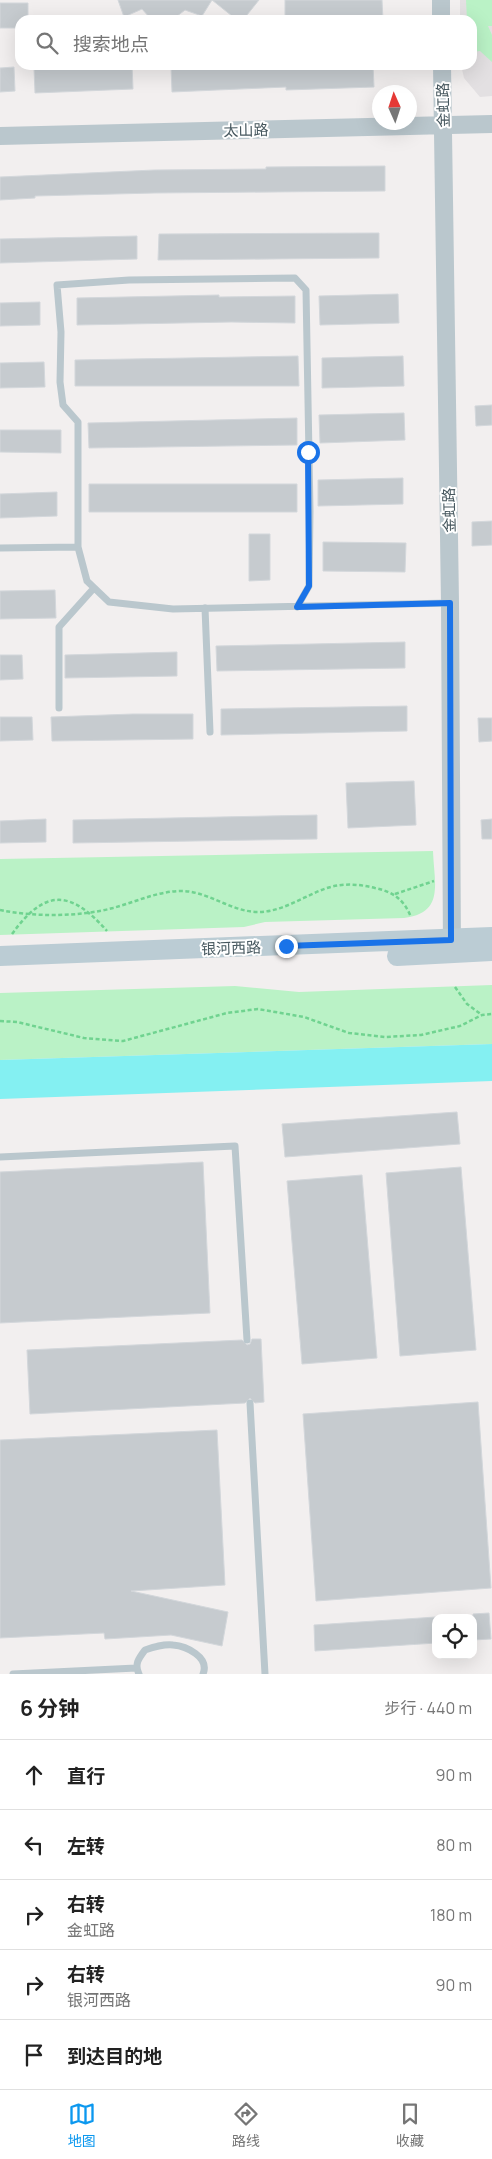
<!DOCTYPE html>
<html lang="zh">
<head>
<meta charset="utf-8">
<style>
	:root { --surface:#fff; --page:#f2f2f2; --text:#222; --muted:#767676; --line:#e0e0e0; --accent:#0c98ef }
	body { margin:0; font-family:Manrope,"Noto Sans SC",sans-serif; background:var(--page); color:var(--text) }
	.controls { position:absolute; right:15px; bottom:15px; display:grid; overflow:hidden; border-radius:10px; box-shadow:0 5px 20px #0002 }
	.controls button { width:45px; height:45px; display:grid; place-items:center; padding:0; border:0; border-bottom:1px solid var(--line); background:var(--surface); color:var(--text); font:25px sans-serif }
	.compass { position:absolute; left:372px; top:85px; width:45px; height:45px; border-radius:50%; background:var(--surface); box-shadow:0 5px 20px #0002; rotate:357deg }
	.stop { position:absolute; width:15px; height:15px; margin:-11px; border:4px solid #1a73e8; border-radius:50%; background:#fff }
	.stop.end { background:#1a73e8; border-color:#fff; box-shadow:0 1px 5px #0008 }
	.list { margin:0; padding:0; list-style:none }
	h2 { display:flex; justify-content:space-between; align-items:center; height:65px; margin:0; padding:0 20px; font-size:21px }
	h2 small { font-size:16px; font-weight:400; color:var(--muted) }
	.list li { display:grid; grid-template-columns:32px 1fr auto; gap:15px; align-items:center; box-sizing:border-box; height:70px; padding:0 20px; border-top:1px solid var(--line) }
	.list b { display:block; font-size:19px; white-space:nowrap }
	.list p { margin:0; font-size:16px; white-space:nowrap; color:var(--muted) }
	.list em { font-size:16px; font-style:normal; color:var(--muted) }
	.icon { flex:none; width:28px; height:28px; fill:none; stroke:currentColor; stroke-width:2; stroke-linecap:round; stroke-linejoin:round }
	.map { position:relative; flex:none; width:492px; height:1674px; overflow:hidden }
	.search { position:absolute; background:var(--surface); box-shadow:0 5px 20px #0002; left:15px; right:15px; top:15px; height:55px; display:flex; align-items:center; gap:12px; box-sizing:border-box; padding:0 18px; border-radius:15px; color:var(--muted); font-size:19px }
	.sheet { height:415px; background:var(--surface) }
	nav { display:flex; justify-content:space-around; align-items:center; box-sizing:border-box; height:70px; border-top:1px solid var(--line); background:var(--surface); font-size:14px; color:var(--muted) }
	nav a { display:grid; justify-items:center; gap:2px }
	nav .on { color:var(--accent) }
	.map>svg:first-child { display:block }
	.education { fill:#e3e0e2 }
	.green { fill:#baf2c6 }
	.water { fill:#84f0f2 }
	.building { fill:#c6cbcf; stroke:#d3d7db }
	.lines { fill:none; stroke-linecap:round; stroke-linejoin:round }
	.path { stroke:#70d390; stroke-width:2.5; stroke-dasharray:4 2.5; stroke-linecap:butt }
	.service { stroke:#bac7cd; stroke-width:7 }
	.tertiary { stroke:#bac7cd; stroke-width:18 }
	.secondary { stroke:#bbccd4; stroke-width:20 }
	.route { stroke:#1a73e8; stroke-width:6 }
	.labels { text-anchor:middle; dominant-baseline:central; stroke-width:4; stroke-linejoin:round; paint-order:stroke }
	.street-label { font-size:15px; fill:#46575e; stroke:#fff }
</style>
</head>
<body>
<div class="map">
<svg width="492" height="1674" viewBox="0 0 492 1674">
	<rect width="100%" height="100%" fill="#f2efef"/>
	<!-- education -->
	<path class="education" d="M 460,0 L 492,0 L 492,96 L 480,97 L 464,78 L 461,65 L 472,65 L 472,20 L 460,20 Z"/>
	<!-- green -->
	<path class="green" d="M 466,0 L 492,0 L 492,26 L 488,26 L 492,35 L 492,62 L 480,51 L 472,52 L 472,20 L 467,20 Z
		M 433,851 C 434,883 445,913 404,918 L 265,922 L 244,927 L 0,935 L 0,859 Z
		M 492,985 L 492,1044 L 0,1060 L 0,993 L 235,986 L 299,992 Z"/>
	<!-- water -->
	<path class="water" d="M 492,1044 L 492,1081 L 0,1099 L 0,1060 Z"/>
	<!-- building -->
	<path class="building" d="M 118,0 L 259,0 L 243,20 L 237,20 L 212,0 L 202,16 L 185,10 L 176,17 L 150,18 L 142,9 L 124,17 Z
		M 285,0 L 382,0 L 383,20 L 285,20 Z
		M 0,3 L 28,3 L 28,20 L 20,20 L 20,28 L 0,28 Z
		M 132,65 L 133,89 L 35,93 L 34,68 Z
		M 204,65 L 373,65 L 374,87 L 286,90 L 286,87 L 172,92 L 171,66 Z
		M 14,67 L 15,91 L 0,92 L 0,68 Z
		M 385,166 L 385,191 L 154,193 L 35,196 L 35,198 L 0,200 L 0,177 L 154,170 L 266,169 L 266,167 Z
		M 379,233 L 379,258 L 158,260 L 159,234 Z
		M 137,236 L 137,259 L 0,263 L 0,239 Z
		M 398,294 L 399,323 L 320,325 L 319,296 Z
		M 219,295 L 219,297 L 295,296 L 295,323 L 231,322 L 77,325 L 77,298 Z
		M 40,302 L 40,325 L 0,326 L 0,303 Z
		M 298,356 L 299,386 L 75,386 L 75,360 Z
		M 403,356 L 404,386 L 322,388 L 322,358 Z
		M 44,362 L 45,387 L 0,388 L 0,363 Z
		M 492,405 L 492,425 L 476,426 L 475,406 Z
		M 404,413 L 405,440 L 320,443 L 319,415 Z
		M 297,418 L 297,445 L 89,448 L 88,423 Z
		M 0,430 L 61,430 L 61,453 L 0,452 Z
		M 403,478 L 403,504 L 318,506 L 318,480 Z
		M 89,484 L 297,484 L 297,512 L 89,512 Z
		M 57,492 L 57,516 L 0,518 L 0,494 Z
		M 492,521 L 492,545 L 472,546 L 472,522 Z
		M 249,534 L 270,534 L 270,580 L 249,581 Z
		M 323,542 L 406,543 L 405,572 L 323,571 Z
		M 55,590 L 56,618 L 0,619 L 0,591 Z
		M 405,642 L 405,668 L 217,671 L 216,646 Z
		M 177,652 L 177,676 L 65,678 L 65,655 Z
		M 0,655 L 22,655 L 23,679 L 0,680 Z
		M 407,706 L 407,731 L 221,735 L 221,709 Z
		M 133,714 L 193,714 L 193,739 L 52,741 L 51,717 Z
		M 0,717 L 32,717 L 33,740 L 0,741 Z
		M 478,718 L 492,718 L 492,741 L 479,742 Z
		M 414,781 L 416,825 L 348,828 L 346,783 Z
		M 317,815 L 317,839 L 73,843 L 73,820 Z
		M 46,819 L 46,842 L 0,843 L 0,821 Z
		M 492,819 L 492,839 L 482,839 L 481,820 Z
		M 457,1112 L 460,1144 L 285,1157 L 282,1124 Z
		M 203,1162 L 210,1313 L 0,1323 L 0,1172 Z
		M 461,1167 L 476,1350 L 400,1356 L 386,1173 Z
		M 362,1175 L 377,1358 L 302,1364 L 287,1181 Z
		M 252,1339 L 261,1339 L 264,1402 L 255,1403 L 250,1398 L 245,1403 L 30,1414 L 27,1350 L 242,1340 L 247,1345 L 250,1344 Z
		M 478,1402 L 491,1588 L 316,1601 L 303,1414 Z
		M 217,1430 L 225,1585 L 131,1591 L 228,1612 L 222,1646 L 171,1635 L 105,1639 L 104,1633 L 0,1638 L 0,1440 Z
		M 489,1613 L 491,1639 L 473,1640 L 473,1614 Z
		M 436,1617 L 436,1643 L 315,1651 L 314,1625 Z"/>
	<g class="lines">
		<!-- path -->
		<path class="path" d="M 395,894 L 434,881
			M 0,910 C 35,917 78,917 113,908 C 135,902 156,892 179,891 C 206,890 228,910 255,912 C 282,913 303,896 327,888 C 343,883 359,884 375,888 C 394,892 404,900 411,917
			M 12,934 C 45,888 71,890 107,931
			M 455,987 L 467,1004 L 482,1015
			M 0,1021 L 17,1022 L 84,1038 L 123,1041 L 227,1013 L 258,1009 L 304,1017 L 349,1033 L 385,1037 L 421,1035 L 460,1026 L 482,1015 L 492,1014"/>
		<!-- service -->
		<path class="service" d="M 78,547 L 78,422 L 63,405 L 60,382 L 61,332 L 57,285 L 129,280 L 295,278 L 306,290 L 310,511 L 309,586 L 297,607
			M 0,548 L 78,547 L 87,581 L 109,602 L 173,609 L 450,603
			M 205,608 L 210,732
			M 59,708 L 59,627 L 94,588
			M 0,1157 L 235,1146 L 247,1340
			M 250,1403 L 265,1674
			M 13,1674 L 136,1668
			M 139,1674 C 134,1664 139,1658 145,1650 C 154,1647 163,1644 173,1645 C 186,1646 210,1657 203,1674"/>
		<!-- tertiary -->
		<path class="tertiary" d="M 441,0 L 441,20
			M 442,65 L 450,603 L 452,951
			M 0,136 L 492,124"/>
		<!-- secondary -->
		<path class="secondary" d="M 0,956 L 492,937
			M 397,956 L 492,951"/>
	</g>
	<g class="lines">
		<!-- route -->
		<path class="route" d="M 286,946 L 451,940 L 450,603 L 297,607 L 309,586 L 308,452"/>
	</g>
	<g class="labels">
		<!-- street labels -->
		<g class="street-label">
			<text transform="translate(443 105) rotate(-91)">金虹路</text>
			<text transform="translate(246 130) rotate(-1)">太山路</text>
			<text transform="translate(449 510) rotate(-91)">金虹路</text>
			<text transform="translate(231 948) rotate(-2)">银河西路</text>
		</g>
	</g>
</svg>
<div class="controls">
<button><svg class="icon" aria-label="locate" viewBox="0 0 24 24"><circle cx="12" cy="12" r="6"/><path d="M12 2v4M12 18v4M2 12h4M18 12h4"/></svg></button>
</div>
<svg class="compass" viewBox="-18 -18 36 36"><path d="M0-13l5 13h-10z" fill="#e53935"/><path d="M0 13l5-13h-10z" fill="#767676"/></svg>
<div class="stop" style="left:308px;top:452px"></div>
<div class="stop end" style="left:286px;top:946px"></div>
<div class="search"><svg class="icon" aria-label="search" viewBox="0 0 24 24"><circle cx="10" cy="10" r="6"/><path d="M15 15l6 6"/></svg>搜索地点</div>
</div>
<section class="sheet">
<h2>6 分钟<small>步行 · 440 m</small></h2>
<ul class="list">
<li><svg class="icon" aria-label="ahead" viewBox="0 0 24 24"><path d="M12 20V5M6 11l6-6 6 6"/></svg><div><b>直行</b></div><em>90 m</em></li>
<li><svg class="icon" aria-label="left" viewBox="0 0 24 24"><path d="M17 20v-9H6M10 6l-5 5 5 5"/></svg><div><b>左转</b></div><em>80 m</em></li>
<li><svg class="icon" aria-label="right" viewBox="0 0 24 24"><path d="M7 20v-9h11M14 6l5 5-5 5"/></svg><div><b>右转</b><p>金虹路</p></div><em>180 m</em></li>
<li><svg class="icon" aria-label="right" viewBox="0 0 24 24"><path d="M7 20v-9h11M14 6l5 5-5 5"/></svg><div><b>右转</b><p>银河西路</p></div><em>90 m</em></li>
<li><svg class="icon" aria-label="arrive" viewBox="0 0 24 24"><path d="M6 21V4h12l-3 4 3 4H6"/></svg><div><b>到达目的地</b></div></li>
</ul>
</section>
<nav>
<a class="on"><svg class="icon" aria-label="map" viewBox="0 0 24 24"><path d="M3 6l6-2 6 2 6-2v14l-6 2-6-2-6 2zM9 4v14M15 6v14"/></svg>地图</a>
<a><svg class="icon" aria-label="directions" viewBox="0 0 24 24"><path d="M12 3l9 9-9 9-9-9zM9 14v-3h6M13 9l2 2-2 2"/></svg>路线</a>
<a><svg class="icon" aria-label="saved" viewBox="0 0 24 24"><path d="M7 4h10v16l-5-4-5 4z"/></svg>收藏</a>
</nav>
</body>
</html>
